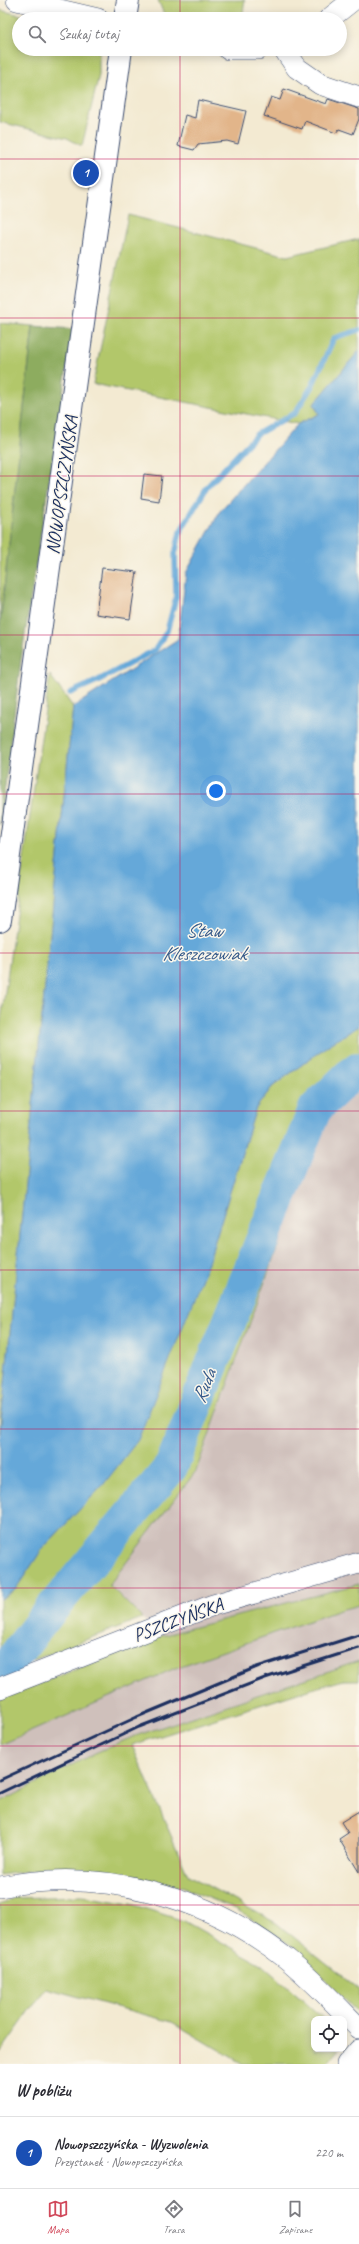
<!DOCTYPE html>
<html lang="pl">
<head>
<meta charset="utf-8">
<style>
	:root { --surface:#fff; --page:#f2f2f3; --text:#2b2b33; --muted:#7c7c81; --line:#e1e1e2; --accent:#d1495b }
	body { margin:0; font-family:Caveat,sans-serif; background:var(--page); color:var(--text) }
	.controls { position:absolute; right:12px; bottom:12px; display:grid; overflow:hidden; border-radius:8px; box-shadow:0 2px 10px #0003 }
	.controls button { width:36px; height:36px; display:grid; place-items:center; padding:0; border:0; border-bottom:1px solid var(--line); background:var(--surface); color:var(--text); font:20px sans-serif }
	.you { position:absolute; left:216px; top:791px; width:14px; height:14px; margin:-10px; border:3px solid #fff; border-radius:50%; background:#1a73e8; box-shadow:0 0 0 6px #1a73e833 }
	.badge { display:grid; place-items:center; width:26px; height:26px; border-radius:50%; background:var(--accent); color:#fff; font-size:13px; font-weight:700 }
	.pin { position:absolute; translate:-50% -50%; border:2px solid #fff; box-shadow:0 1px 4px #0006 }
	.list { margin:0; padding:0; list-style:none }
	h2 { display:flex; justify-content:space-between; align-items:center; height:52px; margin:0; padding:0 16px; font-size:17px }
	h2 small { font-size:13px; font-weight:400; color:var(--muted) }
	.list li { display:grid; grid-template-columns:26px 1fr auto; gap:12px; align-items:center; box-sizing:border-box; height:72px; padding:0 16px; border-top:1px solid var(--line) }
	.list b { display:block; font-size:15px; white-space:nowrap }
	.list p { margin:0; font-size:13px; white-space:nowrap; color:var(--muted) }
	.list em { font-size:13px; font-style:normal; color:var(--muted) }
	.icon { flex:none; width:22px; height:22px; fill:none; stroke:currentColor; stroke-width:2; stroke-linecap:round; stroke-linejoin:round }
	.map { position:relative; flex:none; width:359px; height:2064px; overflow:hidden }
	.search { position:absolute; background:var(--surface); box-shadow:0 2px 10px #0003; left:12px; right:12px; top:12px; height:44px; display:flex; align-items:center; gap:10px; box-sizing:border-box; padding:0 14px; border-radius:22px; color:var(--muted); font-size:15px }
	.sheet { height:124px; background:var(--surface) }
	nav { display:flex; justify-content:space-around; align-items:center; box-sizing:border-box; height:56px; border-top:1px solid var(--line); background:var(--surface); font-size:11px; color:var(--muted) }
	nav a { display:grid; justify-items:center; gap:2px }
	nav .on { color:var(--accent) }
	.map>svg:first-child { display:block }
	.industrial { fill:#cfc0bb }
	.green { fill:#b2c76b; stroke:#667b64 }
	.forest { fill:#8dac5f; stroke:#546e5e }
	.water { fill:#65a8d9; stroke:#406c9c }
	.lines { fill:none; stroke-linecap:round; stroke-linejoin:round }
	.stream { stroke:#65a8d9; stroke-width:5.5 }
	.river { stroke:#65a8d9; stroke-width:34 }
	.building { fill:#e2b58a }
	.minor-casing { stroke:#3b4b6f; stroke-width:22 }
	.major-casing { stroke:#3b4b6f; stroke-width:24 }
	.minor { stroke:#fff; stroke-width:21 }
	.major { stroke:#fff; stroke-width:22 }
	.rail { stroke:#1b2f5e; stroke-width:3 }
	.grid { fill:none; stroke:#c2185b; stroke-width:1; stroke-opacity:0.55 }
	.labels { text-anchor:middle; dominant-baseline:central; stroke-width:3; stroke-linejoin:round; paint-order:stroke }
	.street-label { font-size:19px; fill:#1b2f5e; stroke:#fbf7ec }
	.water-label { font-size:20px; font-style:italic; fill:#355989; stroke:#fbf7ec }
</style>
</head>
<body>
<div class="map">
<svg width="359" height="2064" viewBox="0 0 359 2064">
	<rect width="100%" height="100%" fill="#fbf7ec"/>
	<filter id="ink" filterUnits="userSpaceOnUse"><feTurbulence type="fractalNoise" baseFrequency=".025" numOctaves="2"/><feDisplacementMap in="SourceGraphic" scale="8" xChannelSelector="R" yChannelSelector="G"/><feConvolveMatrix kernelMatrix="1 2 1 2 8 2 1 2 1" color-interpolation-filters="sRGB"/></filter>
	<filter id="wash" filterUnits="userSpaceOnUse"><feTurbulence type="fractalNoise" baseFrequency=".012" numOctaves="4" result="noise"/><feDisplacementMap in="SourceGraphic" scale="16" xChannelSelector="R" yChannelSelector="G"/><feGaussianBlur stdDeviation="0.9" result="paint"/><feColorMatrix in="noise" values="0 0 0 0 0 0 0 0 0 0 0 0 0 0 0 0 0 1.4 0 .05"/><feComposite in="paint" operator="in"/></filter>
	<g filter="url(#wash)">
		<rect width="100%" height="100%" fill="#f3ead2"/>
		<!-- industrial -->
		<path class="industrial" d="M 359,1083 L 359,1584 L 161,1636 L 108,1586 L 196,1471 L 327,1111 Z
			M 359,1605 L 359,1661 L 135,1736 L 95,1753 L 0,1802 L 0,1745 L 178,1667 L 340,1610 Z"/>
		<!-- green -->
		<path class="green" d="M 158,0 L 245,0 L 242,19 L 173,19 L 163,12 Z
			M 0,10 L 36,19 L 19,19 L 19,49 L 99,49 L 99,75 L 82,146 L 67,138 L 0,122 Z
			M 128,215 L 287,256 L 359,239 L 359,351 L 314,404 L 319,414 L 298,424 L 93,384 Z
			M 0,323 L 33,326 L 0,625 Z
			M 50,675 L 73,707 L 0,1433 L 0,1027 Z
			M 359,1026 L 359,1083 L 327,1111 L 196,1471 L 109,1585 L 142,1618 L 0,1673 L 0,1599 L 15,1590 L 43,1548 L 103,1485 L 208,1263 L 256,1108 L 272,1087 L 327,1046 Z
			M 359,1584 L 359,1605 L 340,1610 L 178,1667 L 0,1745 L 0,1699 L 161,1636 Z
			M 359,1661 L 359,1680 L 344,1680 L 311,1689 L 132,1745 L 188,1875 L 276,1923 L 359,1989 L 359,2014 L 292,1946 L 236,1909 L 184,1888 L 105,1870 L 50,1868 L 0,1875 L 0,1802 L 95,1753 L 135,1736 Z
			M 82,1896 L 131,1904 L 184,1921 L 261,1964 L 324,2019 L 314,2019 L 314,2049 L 339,2049 L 326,2064 L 243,2064 L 172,2022 L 46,1988 L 0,2053 L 0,1904 L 14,1898 Z"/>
		<!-- forest -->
		<path class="forest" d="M 33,326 L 73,329 L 21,660 L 0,825 L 0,625 Z"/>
		<!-- water -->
		<path class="water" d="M 359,351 L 359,1026 L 327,1046 L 272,1087 L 256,1108 L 208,1263 L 138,1440 L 103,1485 L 43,1548 L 15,1590 L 0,1599 L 0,1433 L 73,707 L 178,639 L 186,573 L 220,511 L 298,424 L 319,414 L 314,404 Z"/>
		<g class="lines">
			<!-- stream -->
			<path class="stream" d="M 70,693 L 97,681 L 155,650 L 167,631 L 176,597 L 175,554 L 180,532 L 207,487 L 257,434 L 295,413 L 312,386 L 334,338 L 359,330"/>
			<!-- river -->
			<path class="river" d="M 0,1675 L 49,1612 L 171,1467 L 315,1109 L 349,1076 L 359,1069"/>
		</g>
		<g id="blocks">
			<!-- building -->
			<path class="building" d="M 284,89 L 326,104 L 328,99 L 359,109 L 359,119 L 353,134 L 339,129 L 336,133 L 305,121 L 302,129 L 264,116 L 271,97 L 280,100 Z
				M 198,100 L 246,111 L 238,144 L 227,141 L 198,144 L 194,150 L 178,146 L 185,115 L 195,118 Z
				M 144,474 L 162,476 L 159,501 L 141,498 Z
				M 102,568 L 137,572 L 130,619 L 96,614 Z
				M 359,1811 L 359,1872 L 339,1839 L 348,1833 L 341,1822 Z"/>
		</g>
	</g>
	<g filter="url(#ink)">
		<use href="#blocks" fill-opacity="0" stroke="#3b4b6f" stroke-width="1"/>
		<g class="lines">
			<defs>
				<path id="minor" d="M 17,0 L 98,19
					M 329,19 L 353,0
					M 228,49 L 258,49
					M 284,49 L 297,68 L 320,84 L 359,97
					M 0,1688 L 213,1605 L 359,1563
					M 0,1887 C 101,1867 207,1895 287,1959 C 313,1980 336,2005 359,2028
					M 347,2064 L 359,2050"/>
				<path id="major" d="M 125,19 L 128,0
					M 0,920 L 121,49"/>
			</defs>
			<!-- minor casing -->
			<use href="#minor" class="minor-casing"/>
			<!-- major casing -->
			<use href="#major" class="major-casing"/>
			<!-- minor -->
			<use href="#minor" class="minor"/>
			<!-- major -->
			<use href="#major" class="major"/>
			<!-- rail -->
			<path class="rail" d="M 0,1780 L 137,1717 L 257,1667 L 359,1635
				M 0,1793 L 139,1727 L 265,1678 L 359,1648"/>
		</g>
	</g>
	<!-- grid -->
	<path class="grid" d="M 180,0 L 180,19M 180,49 L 180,2064M 0,159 L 359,159M 0,318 L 359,318M 0,476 L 359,476M 0,635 L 359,635M 0,794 L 359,794M 0,953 L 359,953M 0,1111 L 359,1111M 0,1270 L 359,1270M 0,1429 L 359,1429M 0,1588 L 359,1588M 0,1746 L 359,1746M 0,1905 L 359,1905"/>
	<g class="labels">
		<!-- street labels -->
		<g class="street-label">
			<text transform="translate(62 485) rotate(-82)">NOWOPSZCZYŃSKA</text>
			<text transform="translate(178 1620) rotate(-20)">PSZCZYŃSKA</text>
		</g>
		<!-- water labels -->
		<g class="water-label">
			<text x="204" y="930">Staw<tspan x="204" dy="23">Kleszczowiak</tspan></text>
			<text transform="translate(204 1386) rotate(-68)">Ruda</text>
		</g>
	</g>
</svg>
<div class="controls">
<button><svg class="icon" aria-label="locate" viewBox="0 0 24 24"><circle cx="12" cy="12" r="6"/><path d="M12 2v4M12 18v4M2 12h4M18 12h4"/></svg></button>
</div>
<div class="you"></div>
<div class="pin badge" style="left:86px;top:173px;background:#1a4fb4">1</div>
<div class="search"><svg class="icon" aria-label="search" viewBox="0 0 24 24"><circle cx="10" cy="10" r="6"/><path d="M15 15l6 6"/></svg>Szukaj tutaj</div>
</div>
<section class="sheet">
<h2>W pobliżu<small></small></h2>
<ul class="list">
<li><span class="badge" style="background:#1a4fb4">1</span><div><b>Nowopszczyńska - Wyzwolenia</b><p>Przystanek · Nowopszczyńska</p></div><em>220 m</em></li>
</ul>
</section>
<nav>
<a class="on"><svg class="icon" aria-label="map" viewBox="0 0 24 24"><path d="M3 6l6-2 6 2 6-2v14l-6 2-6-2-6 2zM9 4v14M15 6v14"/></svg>Mapa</a>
<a><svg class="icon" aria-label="directions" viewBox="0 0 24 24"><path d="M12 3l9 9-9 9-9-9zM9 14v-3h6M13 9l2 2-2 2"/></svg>Trasa</a>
<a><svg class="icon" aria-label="saved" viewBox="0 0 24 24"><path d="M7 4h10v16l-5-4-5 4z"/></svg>Zapisane</a>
</nav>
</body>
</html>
